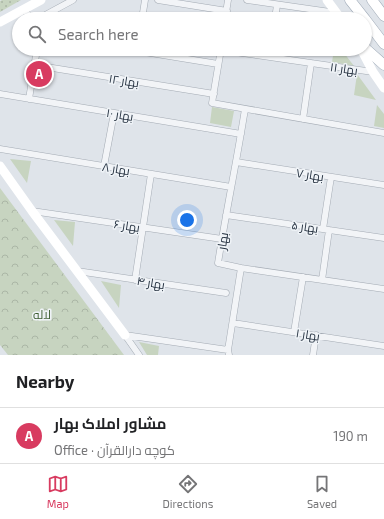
<!DOCTYPE html>
<html lang="en">
<head>
<meta charset="utf-8">
<style>
	:root { --surface:#fff; --page:#f6f6f6; --text:#202124; --muted:#757577; --line:#e0e0e0; --accent:#d83b60 }
	body { margin:0; font-family:"Exo 2",Cairo,sans-serif; background:var(--page); color:var(--text) }
	.you { position:absolute; left:187px; top:220px; width:14px; height:14px; margin:-10px; border:3px solid #fff; border-radius:50%; background:#1a73e8; box-shadow:0 0 0 6px #1a73e833 }
	.badge { display:grid; place-items:center; width:26px; height:26px; border-radius:50%; background:var(--accent); color:#fff; font-size:13px; font-weight:700 }
	.pin { position:absolute; translate:-50% -50%; border:2px solid #fff; box-shadow:0 1px 4px #0006 }
	.list { margin:0; padding:0; list-style:none }
	h2 { display:flex; justify-content:space-between; align-items:center; height:52px; margin:0; padding:0 16px; font-size:17px }
	h2 small { font-size:13px; font-weight:400; color:var(--muted) }
	.list li { display:grid; grid-template-columns:26px 1fr auto; gap:12px; align-items:center; box-sizing:border-box; height:56px; padding:0 16px; border-top:1px solid var(--line) }
	.list b { display:block; font-size:15px; white-space:nowrap }
	.list p { margin:0; font-size:13px; white-space:nowrap; color:var(--muted) }
	.list em { font-size:13px; font-style:normal; color:var(--muted) }
	.icon { flex:none; width:22px; height:22px; fill:none; stroke:currentColor; stroke-width:2; stroke-linecap:round; stroke-linejoin:round }
	.map { position:relative; flex:none; width:384px; height:355px; overflow:hidden }
	.search { position:absolute; background:var(--surface); box-shadow:0 1px 3px #0004; left:12px; right:12px; top:12px; height:44px; display:flex; align-items:center; gap:10px; box-sizing:border-box; padding:0 14px; border-radius:22px; color:var(--muted); font-size:15px }
	.sheet { height:108px; background:var(--surface) }
	nav { display:flex; justify-content:space-around; align-items:center; box-sizing:border-box; height:56px; border-top:1px solid var(--line); background:var(--surface); font-size:11px; color:var(--muted) }
	nav a { display:grid; justify-items:center; gap:2px }
	nav .on { color:var(--accent) }
	.map>svg:first-child { display:block }
	.grass { fill:url(#grass-dots) }
	.forest { fill:url(#forest-crowns) }
	.park { fill:#c7d4c0 }
	.lines { fill:none; stroke-linecap:round; stroke-linejoin:round }
	.street-casing { stroke:#a4abb4; stroke-width:7 }
	.primary-casing { stroke:#9ea9b6; stroke-width:11 }
	.street { stroke:#f2f4f7; stroke-width:6 }
	.secondary { stroke:#fff; stroke-width:9 }
	.primary { stroke:#fff; stroke-width:10 }
	.labels { text-anchor:middle; dominant-baseline:central; stroke-width:3; stroke-linejoin:round; paint-order:stroke }
	.street-label { font-size:12px; fill:#273342; stroke:#eff3f7 }
	.park-label { font-size:12px; fill:#3f5f33; stroke:#eff3f7 }
</style>
</head>
<body>
<div class="map">
<svg width="384" height="355" viewBox="0 0 384 355">
	<defs>
		<pattern id="grass-dots" width="8" height="8" patternUnits="userSpaceOnUse"><rect width="8" height="8" fill="#c7d4c0"/><path d="M2 2h.1M6 6h.1" fill="none" stroke="#abb6a6" stroke-width="1.8" stroke-linecap="round"/></pattern>
		<pattern id="forest-crowns" width="20" height="18" patternUnits="userSpaceOnUse"><rect width="20" height="18" fill="#c7d4c0"/><path d="M2 6a3 3 0 1 1 6 0M12 15a3 3 0 1 1 6 0" fill="none" stroke="#abb6a6"/></pattern>
	</defs>
	<rect width="100%" height="100%" fill="#dfe4ea"/>
	<!-- grass -->
	<path class="grass" d="M 2,0 L 21,0 L 0,12 L 0,1 Z"/>
	<!-- forest -->
	<path class="forest" d="M 0,188 L 124,355 L 8,355 L 0,345 Z"/>
	<!-- park -->
	<path class="park" d="M 334,49 L 341,49 L 354,66 L 332,62 Z
		M 357,74 L 376,100 L 354,95 Z
		M 377,105 L 384,114 L 384,128 L 374,126 Z
		M 212,107 L 234,111 L 231,127 L 210,123 Z
		M 10,159 L 31,161 L 27,183 Z
		M 54,220 L 75,222 L 73,246 Z
		M 101,281 L 121,285 L 119,308 Z
		M 139,342 L 159,346 L 158,355 L 147,355 Z"/>
	<g class="lines">
		<defs>
			<path id="street" d="M 158,0 L 227,11
				M 247,0 L 337,13
				M 24,9 L 31,19
				M 38,19 L 73,0
				M 142,19 L 145,0
				M 225,19 L 228,0
				M 275,19 L 277,5
				M 126,49 L 218,64
				M 221,49 L 212,103 L 384,133
				M 221,50 L 373,72
				M 34,65 L 214,94
				M 0,94 L 241,134
				M 29,99 L 37,49
				M 303,119 L 311,63
				M 0,149 L 231,187
				M 236,162 L 384,185
				M 104,166 L 114,113
				M 32,211 L 222,239
				M 226,215 L 384,238
				M 323,229 L 331,177
				M 241,268 L 384,289
				M 77,271 L 226,293
				M 135,280 L 151,174
				M 322,280 L 329,230
				M 233,323 L 384,346
				M 294,332 L 303,277
				M 125,335 L 228,350
				M 125,335 L 139,355
				M 229,355 L 228,350 L 241,268 L 218,263 C 226,212 237,160 245,109
				M 313,355 L 316,335"/>
			<path id="primary" d="M 350,0 L 365,19
				M 372,0 L 384,16
				M 365,19 L 384,44
				M 365,48 L 384,65"/>
		</defs>
		<!-- street casing -->
		<use href="#street" class="street-casing"/>
		<!-- primary casing -->
		<use href="#primary" class="primary-casing"/>
		<!-- street -->
		<use href="#street" class="street"/>
		<!-- secondary -->
		<path class="secondary" d="M 327,0 L 341,19
			M 0,22 L 41,0
			M 361,49 L 373,72 L 384,88
			M 0,166 L 32,211 L 125,335"/>
		<!-- primary -->
		<use href="#primary" class="primary"/>
	</g>
	<g class="labels">
		<!-- street labels -->
		<g class="street-label">
			<text transform="translate(344 68) rotate(8)">بهار ۱۱</text>
			<text transform="translate(124 80) rotate(9)">بهار ۱۲</text>
			<text transform="translate(120 114) rotate(9)">بهار ۱۰</text>
			<text transform="translate(116 168) rotate(9)">بهار ۸</text>
			<text transform="translate(310 174) rotate(9)">بهار ۷</text>
			<text transform="translate(127 225) rotate(9)">بهار ۶</text>
			<text transform="translate(305 226) rotate(8)">بهار ۵</text>
			<text transform="translate(222 241) rotate(-81)">بهار</text>
			<text transform="translate(151 282) rotate(9)">بهار ۴</text>
			<text transform="translate(308 334) rotate(9)">بهار ۱</text>
		</g>
		<!-- park labels -->
		<g class="park-label">
			<text x="42" y="314">لاله</text>
		</g>
	</g>
</svg>
<div class="you"></div>
<div class="pin badge" style="left:39px;top:74px">A</div>
<div class="search"><svg class="icon" aria-label="search" viewBox="0 0 24 24"><circle cx="10" cy="10" r="6"/><path d="M15 15l6 6"/></svg>Search here</div>
</div>
<section class="sheet">
<h2>Nearby<small></small></h2>
<ul class="list">
<li><span class="badge">A</span><div><b>مشاور املاک بهار</b><p>Office · کوچه دارالقرآن</p></div><em>190 m</em></li>
</ul>
</section>
<nav>
<a class="on"><svg class="icon" aria-label="map" viewBox="0 0 24 24"><path d="M3 6l6-2 6 2 6-2v14l-6 2-6-2-6 2zM9 4v14M15 6v14"/></svg>Map</a>
<a><svg class="icon" aria-label="directions" viewBox="0 0 24 24"><path d="M12 3l9 9-9 9-9-9zM9 14v-3h6M13 9l2 2-2 2"/></svg>Directions</a>
<a><svg class="icon" aria-label="saved" viewBox="0 0 24 24"><path d="M7 4h10v16l-5-4-5 4z"/></svg>Saved</a>
</nav>
</body>
</html>
